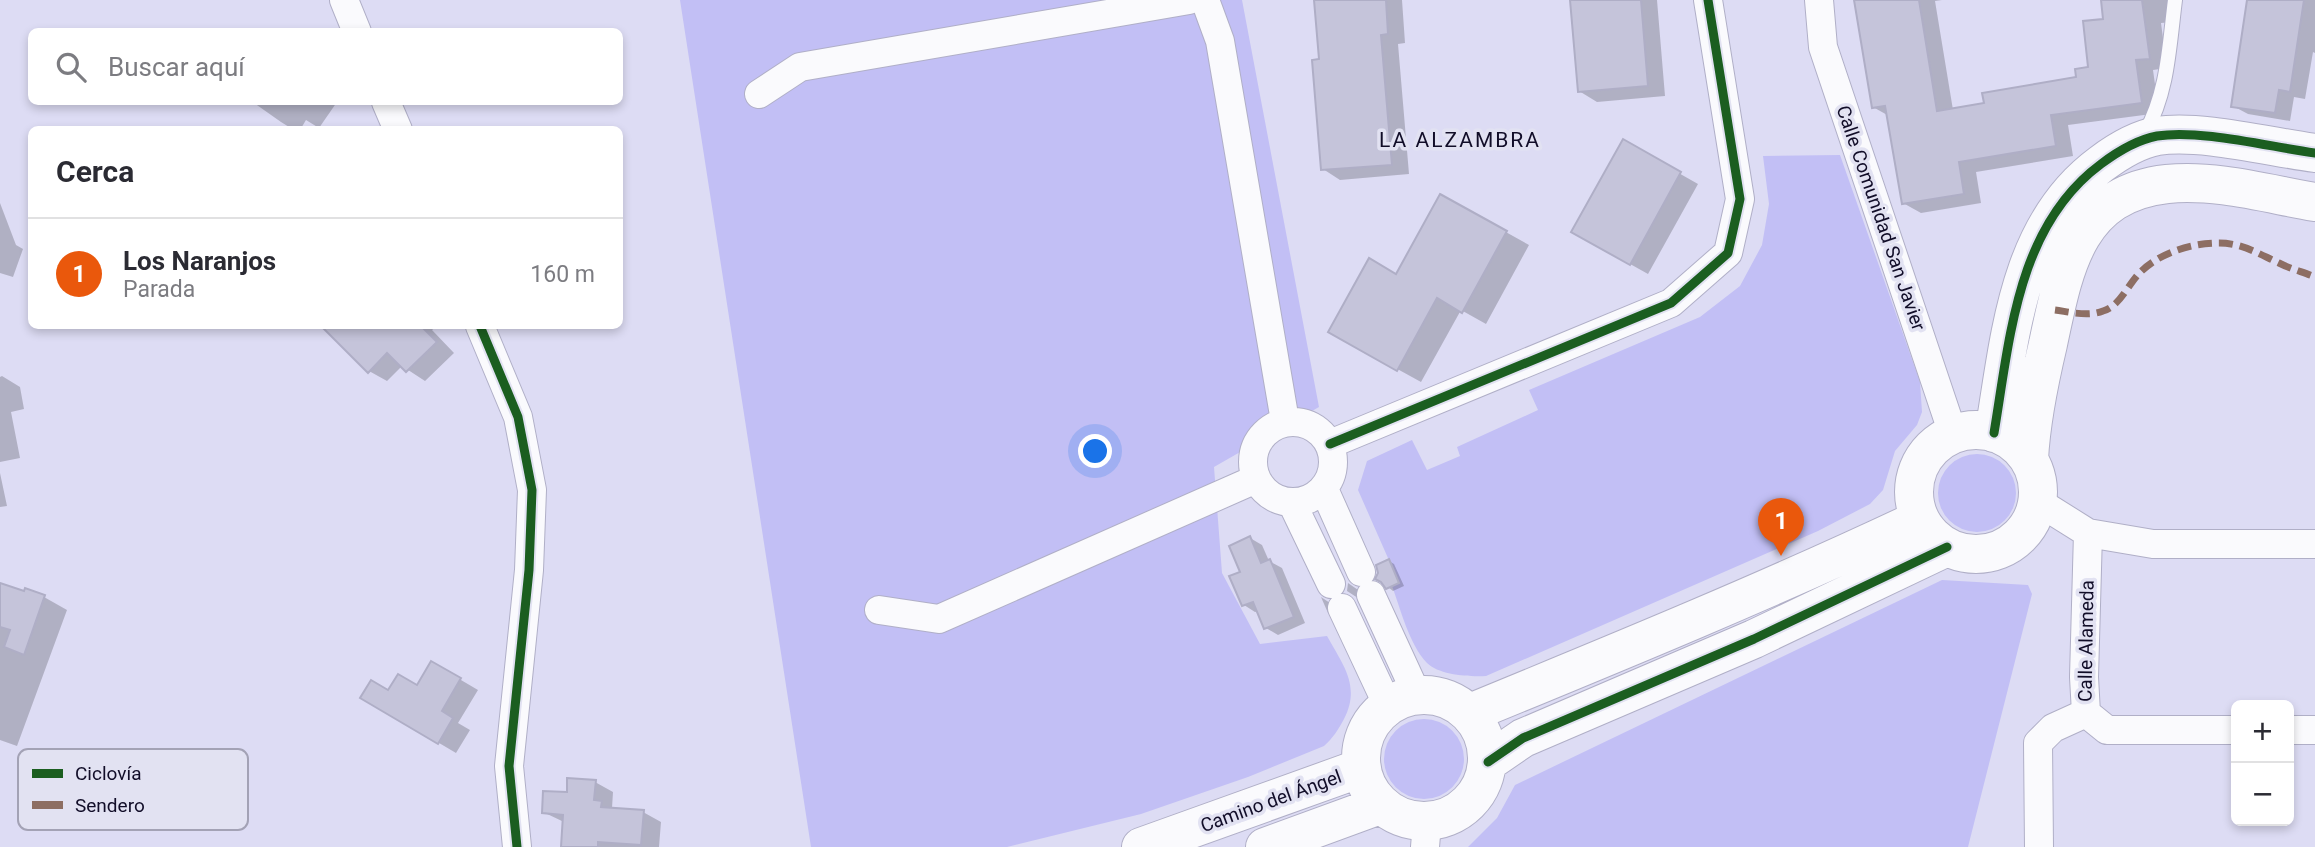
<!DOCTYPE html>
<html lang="es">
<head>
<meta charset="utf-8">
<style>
	:root { --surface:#fff; --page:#f7f7f7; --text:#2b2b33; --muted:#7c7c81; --line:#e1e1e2; --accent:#ea580c }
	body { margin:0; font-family:Roboto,sans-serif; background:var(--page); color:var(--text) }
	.controls { position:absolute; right:21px; bottom:21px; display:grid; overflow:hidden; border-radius:10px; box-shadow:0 4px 10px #0003 }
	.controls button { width:63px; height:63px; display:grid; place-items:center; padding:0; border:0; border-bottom:2px solid var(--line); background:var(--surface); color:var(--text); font:35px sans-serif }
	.you { position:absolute; left:1096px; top:452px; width:24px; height:24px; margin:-18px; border:5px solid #fff; border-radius:50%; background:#1a73e8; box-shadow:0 0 0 10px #1a73e833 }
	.badge { display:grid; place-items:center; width:46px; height:46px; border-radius:50%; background:var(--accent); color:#fff; font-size:23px; font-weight:700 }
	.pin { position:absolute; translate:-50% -58px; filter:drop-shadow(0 2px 4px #0008) }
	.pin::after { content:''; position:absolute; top:37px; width:24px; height:21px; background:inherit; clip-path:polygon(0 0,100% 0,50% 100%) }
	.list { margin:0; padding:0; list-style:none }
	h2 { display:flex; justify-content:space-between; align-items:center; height:91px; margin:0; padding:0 28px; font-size:30px }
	h2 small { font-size:23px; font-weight:400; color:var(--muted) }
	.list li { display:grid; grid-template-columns:46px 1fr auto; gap:21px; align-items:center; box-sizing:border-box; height:112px; padding:0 28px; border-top:2px solid var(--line) }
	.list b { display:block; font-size:26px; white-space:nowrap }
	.list p { margin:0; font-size:23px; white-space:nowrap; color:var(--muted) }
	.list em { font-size:23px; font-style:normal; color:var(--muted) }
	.icon { flex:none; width:38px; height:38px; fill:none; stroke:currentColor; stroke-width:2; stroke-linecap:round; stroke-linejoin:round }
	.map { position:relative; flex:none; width:2315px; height:847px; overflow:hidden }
	.search { position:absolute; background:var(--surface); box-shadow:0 4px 10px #0003; left:28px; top:28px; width:595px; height:77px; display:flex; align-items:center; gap:18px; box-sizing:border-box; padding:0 24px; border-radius:10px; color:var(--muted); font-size:26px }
	.panel { position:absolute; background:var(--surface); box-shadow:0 4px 10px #0003; left:28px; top:126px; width:595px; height:203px; border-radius:10px }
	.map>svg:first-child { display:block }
	.green { fill:#c2bff5 }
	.shadow { fill:#0003 }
	.building { fill:#c5c4da; stroke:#afaec6; stroke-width:2 }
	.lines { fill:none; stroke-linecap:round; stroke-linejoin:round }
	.lane-casing { stroke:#b0afc7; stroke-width:16 }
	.street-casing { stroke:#b0afc7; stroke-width:30 }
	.secondary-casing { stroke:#b0afc7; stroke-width:40 }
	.lane { stroke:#fafafd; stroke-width:14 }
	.street { stroke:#fafafd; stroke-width:28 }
	.secondary { stroke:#fafafd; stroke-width:38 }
	.quiet { stroke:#8d6e63; stroke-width:7; stroke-dasharray:14 7; stroke-linecap:butt }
	.cycleway-casing { stroke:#e2e2f2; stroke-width:13 }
	.cycleway { stroke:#1b5e20; stroke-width:9 }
	.labels { text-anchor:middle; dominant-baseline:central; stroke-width:7; stroke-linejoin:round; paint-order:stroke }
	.street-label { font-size:19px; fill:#110d28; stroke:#e2e2f2 }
	.neighbourhood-label { font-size:21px; letter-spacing:2px; fill:#110d28; stroke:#e2e2f2 }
	.key { fill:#e2e2f2; stroke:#a3a2b5; stroke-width:2 }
	.key-label { font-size:19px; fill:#110d28 }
</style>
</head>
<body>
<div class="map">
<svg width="2315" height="847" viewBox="0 0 2315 847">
	<rect width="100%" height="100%" fill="#dddcf4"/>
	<!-- green -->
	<path class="green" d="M 680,0 L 1242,0 L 1319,407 L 1214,467 L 1222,573 L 1260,644 L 1327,636 C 1343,665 1361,686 1344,719 C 1338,730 1333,738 1324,746 L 1248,777 L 1141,814 L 1007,847 L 811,847 Z
		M 1840,155 L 1920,382 L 1922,412 L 1917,425 L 1895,451 L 1883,490 L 1870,504 L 1818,531 L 1486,676 C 1469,677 1439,675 1427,663 C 1409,644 1401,610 1392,586 L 1399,583 L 1358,490 L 1367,461 L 1412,440 L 1427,470 L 1460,456 L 1457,447 L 1538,410 L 1529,390 L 1700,317 L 1740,286 L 1762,245 L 1769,204 L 1763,156 Z
		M1938 493a39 39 0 1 1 78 0a39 39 0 1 1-78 0Z
		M 1942,580 L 2028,585 L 2032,594 L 1968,847 L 1468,847 L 1497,818 L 1515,785 Z
		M1384 759a40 40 0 1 1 80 0a40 40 0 1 1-80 0Z"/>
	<!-- shadow -->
	<path class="shadow" d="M 1316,0 L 1402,0 L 1405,43 L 1398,44 L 1409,174 L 1340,180 L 1323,169 L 1321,61 Z
		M 1572,0 L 1657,0 L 1665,96 L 1597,102 L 1579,91 Z
		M 1856,0 L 1942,0 L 1935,1 L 1953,110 L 1986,105 L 2078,79 L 2090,68 L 2105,20 L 2102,0 L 2170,0 L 2173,22 L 2161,23 L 2167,68 L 2153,70 L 2159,113 L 2068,125 L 2073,156 L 1976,172 L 1981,203 L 1921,213 L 1903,203 L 1889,116 L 1873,107 Z
		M 2249,0 L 2315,0 L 2315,53 L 2313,52 L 2305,99 L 2294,97 L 2290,121 L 2248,114 L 2233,106 Z
		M 255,102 L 337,102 L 319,128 L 306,120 L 300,130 L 294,130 L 281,122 L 254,103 Z
		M 1624,142 L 1698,184 L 1648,274 L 1573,232 Z
		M 1441,196 L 1529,245 L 1486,324 L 1461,310 L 1421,382 L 1330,332 L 1396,276 Z
		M 0,203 L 16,245 L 23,249 L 13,277 L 0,273 Z
		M 326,326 L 437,326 L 432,330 L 454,353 L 425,381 L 402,366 L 387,381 L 369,371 Z
		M 2,376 L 20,387 L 24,409 L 11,412 L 20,458 L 0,462 L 0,377 Z
		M 0,473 L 7,506 L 0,507 Z
		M 1250,538 L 1262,545 L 1269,561 L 1282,568 L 1305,623 L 1278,635 L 1266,628 L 1259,611 L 1255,612 L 1244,605 L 1242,573 Z
		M 1389,561 L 1394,564 L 1404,586 L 1393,591 L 1388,587 Z
		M 1348,583 L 1361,592 L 1361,600 L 1347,591 Z
		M 25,594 L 44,597 L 67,610 L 17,746 L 0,740 L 0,597 Z
		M 1321,597 L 1333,605 L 1332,616 L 1328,613 Z
		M 432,663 L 478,690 L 458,723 L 470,730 L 456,753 L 363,698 L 418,687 Z
		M 595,782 L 613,792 L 612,808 L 643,812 L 661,822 L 659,847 L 562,847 L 564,822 L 543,812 L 568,794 Z"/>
	<!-- building -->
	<path class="building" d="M 1314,0 L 1386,0 L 1388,34 L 1381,35 L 1392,165 L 1321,170 L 1312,60 L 1319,59 Z
		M 1570,0 L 1641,0 L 1648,86 L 1578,92 Z
		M 1854,0 L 1919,0 L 1937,111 L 1984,103 L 1982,93 L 2076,77 L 2075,69 L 2088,67 L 2083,21 L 2103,19 L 2101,0 L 2142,0 L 2150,59 L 2136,60 L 2142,103 L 2051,115 L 2056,146 L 1959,162 L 1964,194 L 1902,204 L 1885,106 L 1872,108 Z
		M 2247,0 L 2304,0 L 2290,92 L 2279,90 L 2275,113 L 2231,107 Z
		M 1623,139 L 1681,172 L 1630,265 L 1571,232 Z
		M 1440,194 L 1507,231 L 1462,313 L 1437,298 L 1397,371 L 1328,332 L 1369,258 L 1396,274 Z
		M 321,326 L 421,326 L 437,342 L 406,372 L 387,353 L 368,373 Z
		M 1250,536 L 1261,563 L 1270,559 L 1294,617 L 1264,629 L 1253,602 L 1242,606 L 1229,576 L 1240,572 L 1229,546 Z
		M 1389,559 L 1399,583 L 1386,589 L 1381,582 L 1375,579 L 1378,573 L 1376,565 Z
		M 0,583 L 24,591 L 25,588 L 45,595 L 24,655 L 4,647 L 10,630 L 0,627 Z
		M 431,661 L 461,678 L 442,711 L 453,718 L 438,744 L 360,698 L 371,680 L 388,690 L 398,674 L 417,685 Z
		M 567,778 L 596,780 L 594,800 L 602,801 L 601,807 L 644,810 L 641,845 L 598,842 L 598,847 L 561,847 L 563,815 L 542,813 L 543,791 L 567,792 Z"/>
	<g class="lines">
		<defs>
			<path id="lane" d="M 2145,133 C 2168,92 2169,47 2175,0"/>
			<path id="street" d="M 344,0 L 357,32
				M 1205,0 L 1220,41 L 1285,421
				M 1819,0 L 1823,47 L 1953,434
				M 759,94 L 800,67 L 1189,0
				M 386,102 L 398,130
				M 480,326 L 518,417 L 532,490 L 529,570 L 509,766 L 517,847
				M1253 462a40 40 0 1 1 80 0a40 40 0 1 1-80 0Z
				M 1330,444 L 1671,303 L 1728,253 L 1740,199 L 1708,0
				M 1324,489 L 1361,572
				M 2037,501 L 2088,533 L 2153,544 L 2315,544
				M 1292,503 L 1331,584
				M 1371,595 L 1417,695
				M 1342,608 L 1388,706
				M 879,610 L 939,619 L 1256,479
				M 2086,713 L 2107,730 L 2236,730
				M 2289,730 L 2315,730
				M 1425,847 L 1427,823
				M 2039,847 L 2038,743 L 2053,728 L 2086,713 L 2084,677 L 2088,533"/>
			<path id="secondary" d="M1914 492a62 62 0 1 1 124 0a62 62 0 1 1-124 0Z
				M 1994,433 C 2010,338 2017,226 2101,164 C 2117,152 2136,140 2157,136 C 2200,129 2270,147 2315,153
				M 2029,459 C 2031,420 2039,382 2048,344 C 2064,269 2076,194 2167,184 C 2216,179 2268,194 2315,202
				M1361 758a63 63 0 1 1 126 0a63 63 0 1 1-126 0Z
				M 1470,713 C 1621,651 1772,589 1920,519
				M 1488,762 L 1523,738 L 1754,639 L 1947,547
				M 1141,847 L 1361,768
				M 1265,847 L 1380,805"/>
		</defs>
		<!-- lane casing -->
		<use href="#lane" class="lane-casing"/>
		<!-- street casing -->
		<use href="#street" class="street-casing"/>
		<!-- secondary casing -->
		<use href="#secondary" class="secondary-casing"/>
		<!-- lane -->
		<use href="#lane" class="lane"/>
		<!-- street -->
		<use href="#street" class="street"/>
		<!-- secondary -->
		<use href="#secondary" class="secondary"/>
		<!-- quiet -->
		<path class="quiet" d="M 2055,310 C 2070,312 2088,317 2103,311 C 2119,306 2126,289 2136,277 C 2155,254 2190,243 2219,243 C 2242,243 2259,254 2279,263 C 2291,269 2303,272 2315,277"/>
		<defs>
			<path id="cycleway" d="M 480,326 L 518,417 L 532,490 L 529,570 L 509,766 L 517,847
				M 1994,433 C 2010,338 2017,226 2101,164 C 2117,152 2136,140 2157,136 C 2200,129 2270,147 2315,153
				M 1330,444 L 1671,303 L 1728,253 L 1740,199 L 1708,0
				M 1488,762 L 1523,738 L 1754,639 L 1947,547"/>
		</defs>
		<!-- cycleway casing -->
		<use href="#cycleway" class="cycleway-casing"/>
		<!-- cycleway -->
		<use href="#cycleway" class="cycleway"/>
	</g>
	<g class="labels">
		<!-- street labels -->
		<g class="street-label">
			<text transform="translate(1881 218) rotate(71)">Calle Comunidad San Javier</text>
			<text transform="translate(2086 641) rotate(-89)">Calle Alameda</text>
			<text transform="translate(1271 801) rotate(-20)">Camino del Ángel</text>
		</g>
		<!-- neighbourhood labels -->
		<g class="neighbourhood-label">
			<text x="1460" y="140">LA ALZAMBRA</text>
		</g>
	</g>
	<!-- legend -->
	<rect x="18" y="749" width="230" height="81" rx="10" class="key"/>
	<rect x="32" y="769" width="31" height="9" fill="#1b5e20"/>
	<rect x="32" y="801" width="31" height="8" fill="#8d6e63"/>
	<g class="key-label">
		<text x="75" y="780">Ciclovía</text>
		<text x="75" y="812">Sendero</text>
	</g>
</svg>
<div class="controls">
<button>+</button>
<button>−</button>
</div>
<div class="you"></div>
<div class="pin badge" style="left:1781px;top:556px">1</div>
<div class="search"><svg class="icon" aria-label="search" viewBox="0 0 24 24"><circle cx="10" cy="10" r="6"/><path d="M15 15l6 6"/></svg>Buscar aquí</div>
<section class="panel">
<h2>Cerca<small></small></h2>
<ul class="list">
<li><span class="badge">1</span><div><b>Los Naranjos</b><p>Parada</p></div><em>160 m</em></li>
</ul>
</section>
</div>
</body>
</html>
